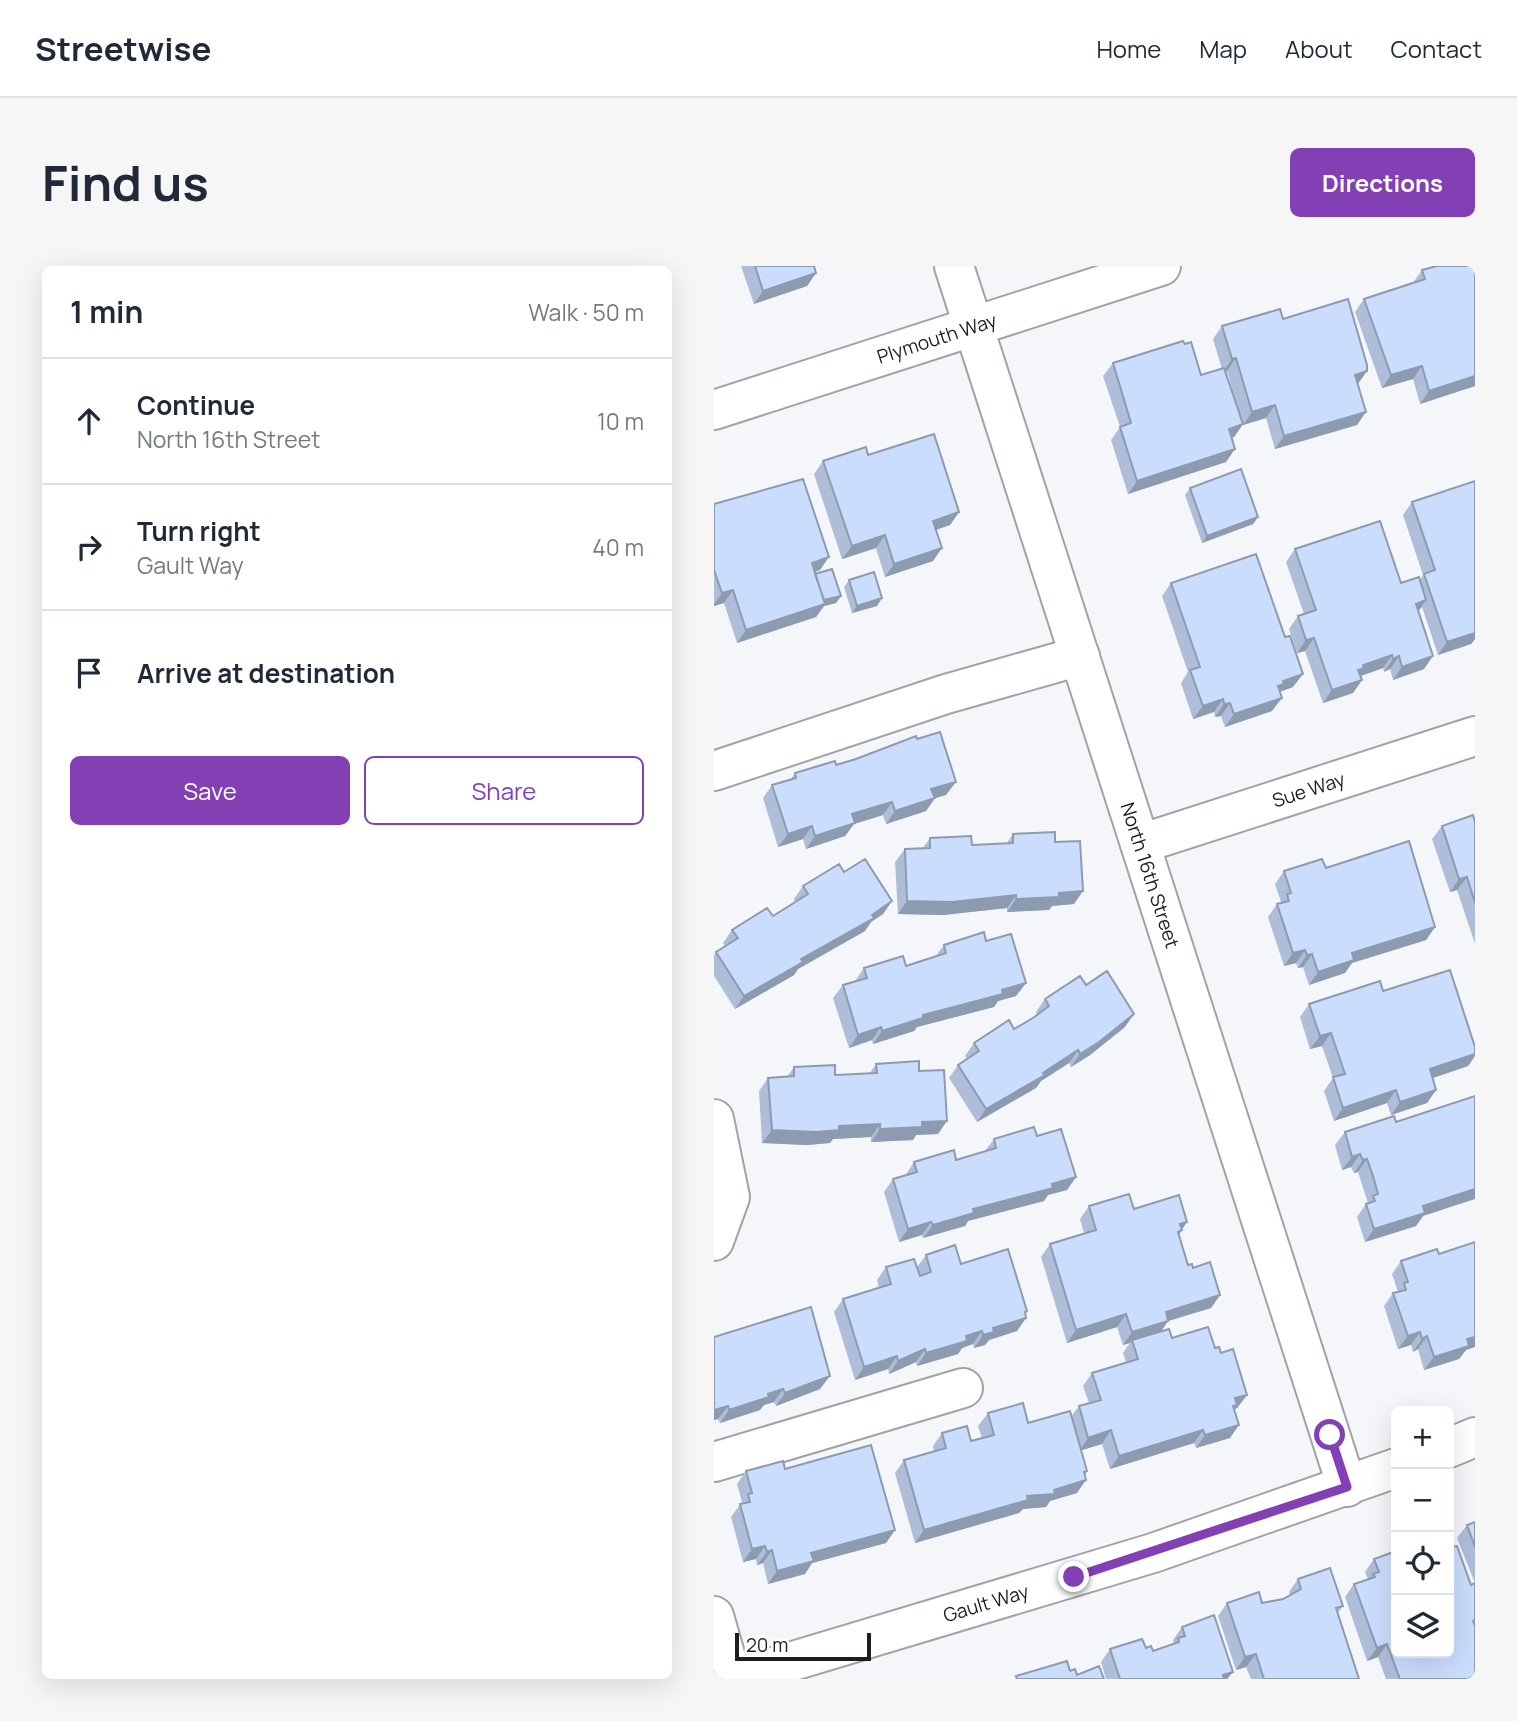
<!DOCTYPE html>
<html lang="en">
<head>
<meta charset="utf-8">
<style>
	:root { --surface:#fff; --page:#f6f6f7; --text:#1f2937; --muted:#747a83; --line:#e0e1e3; --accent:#8240b4 }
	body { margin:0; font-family:Manrope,sans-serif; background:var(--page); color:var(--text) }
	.controls { position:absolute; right:21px; bottom:21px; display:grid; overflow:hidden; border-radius:10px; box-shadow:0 7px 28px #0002 }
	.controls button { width:63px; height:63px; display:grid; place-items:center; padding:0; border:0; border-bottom:2px solid var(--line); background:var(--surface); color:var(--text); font:35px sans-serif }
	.scale { position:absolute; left:21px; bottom:18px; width:136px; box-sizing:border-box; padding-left:7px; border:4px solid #1d1e1f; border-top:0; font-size:19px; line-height:24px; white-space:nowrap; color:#1d1e1f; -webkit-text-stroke:5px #fff; paint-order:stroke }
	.stop { position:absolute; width:21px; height:21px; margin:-16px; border:5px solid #8240b4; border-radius:50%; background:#fff }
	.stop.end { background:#8240b4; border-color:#fff; box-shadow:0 2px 7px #0008 }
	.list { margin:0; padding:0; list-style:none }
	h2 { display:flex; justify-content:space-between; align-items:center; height:91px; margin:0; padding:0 28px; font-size:30px }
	h2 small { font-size:23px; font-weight:400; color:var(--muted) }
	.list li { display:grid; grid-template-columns:46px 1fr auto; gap:21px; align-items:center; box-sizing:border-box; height:126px; padding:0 28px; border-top:2px solid var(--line) }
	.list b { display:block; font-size:26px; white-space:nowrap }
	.list p { margin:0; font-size:23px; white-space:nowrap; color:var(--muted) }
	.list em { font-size:23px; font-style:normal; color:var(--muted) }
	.actions { display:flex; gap:14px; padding:21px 28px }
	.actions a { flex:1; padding:16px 0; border:2px solid var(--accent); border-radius:10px; text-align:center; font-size:24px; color:var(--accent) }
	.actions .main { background:var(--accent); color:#fff }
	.icon { flex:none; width:38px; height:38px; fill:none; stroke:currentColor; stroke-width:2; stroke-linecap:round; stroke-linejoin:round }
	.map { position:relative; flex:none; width:761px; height:1413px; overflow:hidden; border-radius:10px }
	header { display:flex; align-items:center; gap:42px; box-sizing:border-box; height:98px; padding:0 35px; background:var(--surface); border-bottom:2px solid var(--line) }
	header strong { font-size:33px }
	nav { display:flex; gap:38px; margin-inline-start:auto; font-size:24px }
	.intro { display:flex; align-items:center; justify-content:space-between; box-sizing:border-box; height:168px; padding:0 42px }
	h1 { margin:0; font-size:49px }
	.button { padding:18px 32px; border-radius:10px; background:var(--accent); color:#fff; font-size:24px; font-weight:700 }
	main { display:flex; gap:42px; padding:0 42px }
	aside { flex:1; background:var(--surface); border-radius:10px; box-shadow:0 7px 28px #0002 }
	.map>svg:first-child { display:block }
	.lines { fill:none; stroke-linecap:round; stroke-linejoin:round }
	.minor-casing { stroke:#a1a3a6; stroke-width:42 }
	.minor { stroke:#fff; stroke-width:38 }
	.wall { fill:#aebed9; fill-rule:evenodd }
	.shaded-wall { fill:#8d9bb0 }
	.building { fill:#caddfc; stroke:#8d9bb0; stroke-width:2 }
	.route { stroke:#8240b4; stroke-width:9 }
	.labels { text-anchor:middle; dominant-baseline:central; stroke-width:5; stroke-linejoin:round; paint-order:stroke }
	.street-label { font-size:19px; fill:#1d1e1f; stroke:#fff }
</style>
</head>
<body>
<header>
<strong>Streetwise</strong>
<nav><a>Home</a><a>Map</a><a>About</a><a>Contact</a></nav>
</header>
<div class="intro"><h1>Find us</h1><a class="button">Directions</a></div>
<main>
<aside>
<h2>1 min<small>Walk · 50 m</small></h2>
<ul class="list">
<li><svg class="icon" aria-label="ahead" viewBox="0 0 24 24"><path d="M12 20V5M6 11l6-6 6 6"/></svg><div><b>Continue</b><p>North 16th Street</p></div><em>10 m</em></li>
<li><svg class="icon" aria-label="right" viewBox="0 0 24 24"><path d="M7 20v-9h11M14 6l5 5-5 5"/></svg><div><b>Turn right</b><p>Gault Way</p></div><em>40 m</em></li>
<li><svg class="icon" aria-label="arrive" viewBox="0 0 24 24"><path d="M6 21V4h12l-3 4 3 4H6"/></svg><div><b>Arrive at destination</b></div></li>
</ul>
<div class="actions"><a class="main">Save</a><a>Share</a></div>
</aside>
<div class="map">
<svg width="761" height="1413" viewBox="0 0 761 1413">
	<rect width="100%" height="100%" fill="#f4f6fa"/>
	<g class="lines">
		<defs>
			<g id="minor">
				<path id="s1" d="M 240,0 L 633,1221"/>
				<path id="s2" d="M 0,144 L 447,0"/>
				<path d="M 0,505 L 232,428 L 366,390"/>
				<path id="s3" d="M 426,578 L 761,470"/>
				<path d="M 0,853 L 16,931 L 0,975"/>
				<path d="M 735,1182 L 761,1171"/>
				<path d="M 0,1196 L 249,1122"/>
				<path d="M 0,1350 L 18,1413"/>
				<path id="s4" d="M 19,1413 L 439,1287 L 682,1202"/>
			</g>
		</defs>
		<!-- minor casing -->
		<use href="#minor" class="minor-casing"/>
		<!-- minor -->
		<use href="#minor" class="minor"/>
	</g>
	<!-- wall -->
	<path class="wall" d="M 27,0 L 100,0 L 102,7 L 93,20 L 40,38 Z
		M 708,4 L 761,120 L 706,138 L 699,113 L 668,122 L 641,46 L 650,33 L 699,17 Z
		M 569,53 L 644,118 L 643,159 L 561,183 L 552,152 L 529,159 L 529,158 L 520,171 L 518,171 L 512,196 L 414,228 L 397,174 L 406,161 L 389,110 L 399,97 L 487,109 L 508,103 L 499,73 L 508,60 ZM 512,105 L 513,105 L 527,154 Z
		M 154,189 L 245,246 L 236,259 L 222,264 L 219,295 L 171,311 L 162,282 L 128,293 L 100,208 L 109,195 Z
		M 761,215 L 761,373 L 757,378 L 724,389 L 708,341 L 704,346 L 710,403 L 679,414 L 676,403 L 670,406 L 669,402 L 646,410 L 648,414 L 639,427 L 609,437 L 591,385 L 583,387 L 575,363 L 584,350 L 590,348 L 572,296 L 581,283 L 687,317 L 706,314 L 709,309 L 689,249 L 698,236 Z
		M 476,222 L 544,251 L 539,258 L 488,277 L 471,229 Z
		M 0,238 L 106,304 L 101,306 L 101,308 L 127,330 L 122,337 L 110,340 L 102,351 L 23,377 L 10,337 L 0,340 Z
		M 135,314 L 163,340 L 138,347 L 130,321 Z
		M 457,317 L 579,421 L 566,426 L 558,445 L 511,461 L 507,450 L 501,451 L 500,446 L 479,453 L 467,417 L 474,406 L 448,330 Z
		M 203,473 L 232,529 L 221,532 L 212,545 L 172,558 L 169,549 L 140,558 L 131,570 L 92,583 L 89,573 L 64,581 L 49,532 L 58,519 L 77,513 L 81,507 L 122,499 Z
		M 761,556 L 761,678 L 743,624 L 736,626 L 718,573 L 728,560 Z
		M 299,568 L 341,576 L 360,638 L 338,640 L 335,644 L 293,646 L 293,642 L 229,649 L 184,648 L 181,596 L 191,583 L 209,582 L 216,572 L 258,579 L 293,577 Z
		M 612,602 L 721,661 L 712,674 L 638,697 L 631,707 L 595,719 L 589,701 L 584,702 L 582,697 L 570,700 L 554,651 L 563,638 L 567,636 L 561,618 L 570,605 Z
		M 130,606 L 178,635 L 169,648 L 157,656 L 151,665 L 84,703 L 80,709 L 21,743 L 0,710 L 0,689 L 2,686 L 11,680 L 9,677 L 18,664 L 59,650 L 81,636 L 80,633 L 89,620 Z
		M 272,675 L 312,717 L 302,730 L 284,735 L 280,741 L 203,761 L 200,765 L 159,778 L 158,774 L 135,782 L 119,732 L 129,719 L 141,715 L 150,702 L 192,700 L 221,691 L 230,679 Z
		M 372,719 L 411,761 L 376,789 L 357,801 L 355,797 L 327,815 L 322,822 L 263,856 L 235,812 L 244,799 L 253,793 L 251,790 L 260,777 L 300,763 L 323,749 L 322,746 L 331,733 Z
		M 669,725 L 761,788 L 761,790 L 754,800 L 719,812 L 722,824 L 713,837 L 677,849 L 673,837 L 620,855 L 610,825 L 619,812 L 608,780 L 596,783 L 586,751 L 595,738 Z
		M 162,798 L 205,805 L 224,868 L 202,869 L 199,874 L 157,876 L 157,871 L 119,873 L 116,877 L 93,879 L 48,877 L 45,825 L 54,812 L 73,811 L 80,801 L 121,809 L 156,807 Z
		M 631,866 L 709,950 L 702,960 L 651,976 L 643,951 L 652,938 L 654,937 L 644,906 L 640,907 L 637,901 L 628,904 L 621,879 Z
		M 323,870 L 362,911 L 353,924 L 334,929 L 330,935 L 254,955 L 251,960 L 209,972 L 208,969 L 185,976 L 170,926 L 179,913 L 191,910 L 200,896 L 242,894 L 271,885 L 280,873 Z
		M 375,940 L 420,943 L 468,963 L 465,969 L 474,999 L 479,1002 L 506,1029 L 497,1042 L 454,1055 L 447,1066 L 458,1072 L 501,1082 L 507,1087 L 533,1129 L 523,1142 L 520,1143 L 516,1172 L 482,1182 L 480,1177 L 396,1203 L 388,1178 L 367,1184 L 373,1205 L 363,1227 L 336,1235 L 332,1241 L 309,1243 L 305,1247 L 201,1277 L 181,1207 L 190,1194 L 220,1186 L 219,1180 L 228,1167 L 257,1175 L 268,1172 L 264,1160 L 274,1147 L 314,1157 L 357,1151 L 365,1140 L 375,1137 L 369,1120 L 378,1107 L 412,1096 L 409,1087 L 416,1077 L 409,1079 L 403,1061 L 353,1077 L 327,991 L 336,978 L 370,967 L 366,953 Z
		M 212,989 L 247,998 L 311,1048 L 312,1052 L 303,1065 L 275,1074 L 271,1079 L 260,1082 L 259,1078 L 248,1082 L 244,1088 L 203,1100 L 202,1096 L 175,1108 L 174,1103 L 141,1114 L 120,1046 L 129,1033 L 165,1022 L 163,1014 L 172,1001 L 203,1001 Z
		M 687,995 L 752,1084 L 745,1093 L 710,1104 L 704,1083 L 699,1086 L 697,1079 L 684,1083 L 670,1040 L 679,1027 L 684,1026 L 678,1008 Z
		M 0,1071 L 106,1123 L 62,1140 L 60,1136 L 50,1139 L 46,1144 L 6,1157 L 4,1153 L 0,1154 Z
		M 32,1205 L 181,1264 L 172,1277 L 98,1297 L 91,1308 L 54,1318 L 49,1297 L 43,1299 L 42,1293 L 29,1296 L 17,1251 L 28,1236 L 23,1218 Z
		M 761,1256 L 761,1413 L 672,1413 L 664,1391 L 653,1395 L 631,1331 L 640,1318 L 654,1313 L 651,1306 L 660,1293 L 682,1285 L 682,1387 L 757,1319 L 761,1317 L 743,1272 L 753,1259 Z
		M 584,1313 L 629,1340 L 624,1347 L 645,1413 L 537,1413 L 532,1401 L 522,1404 L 504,1350 L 513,1337 L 548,1337 L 569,1333 L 576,1329 L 575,1326 Z
		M 468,1361 L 519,1406 L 513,1413 L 392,1413 L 387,1396 L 396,1383 L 432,1382 L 439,1385 L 460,1378 L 459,1374 Z"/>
	<!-- shaded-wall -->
	<path class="shaded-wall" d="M 102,7 L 93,20 L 40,38 L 49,25 Z
		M 522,92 L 513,105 L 509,106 L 518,93 Z
		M 708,100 L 699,113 L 668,122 L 677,109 Z
		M 653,105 L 644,118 L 641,109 Z
		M 761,110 L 761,120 L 706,138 L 715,125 Z
		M 561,139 L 552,152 L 529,159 L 538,146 Z
		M 652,146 L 643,159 L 561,183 L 570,170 Z
		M 529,158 L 520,171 L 506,176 L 515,163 Z
		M 521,183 L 512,196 L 414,228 L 423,215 Z
		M 245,246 L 236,259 L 209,268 L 219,255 Z
		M 544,251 L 539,258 L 488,277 L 493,270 Z
		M 171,269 L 162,282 L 128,293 L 138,280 Z
		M 228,282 L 219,295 L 171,311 L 180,298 Z
		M 115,291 L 106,304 L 89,310 L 98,297 Z
		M 19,324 L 10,337 L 0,340 L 0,338 L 8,327 Z
		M 127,330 L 122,337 L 110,340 L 102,351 L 23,377 L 32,364 L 107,335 Z
		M 168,332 L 163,340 L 138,347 L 143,340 Z
		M 712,334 L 703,347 L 702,338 Z
		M 761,367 L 761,373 L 757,378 L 724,389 L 733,376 Z
		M 600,372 L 591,385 L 583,387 L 592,374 Z
		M 678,389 L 669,402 L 644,411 L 644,404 L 649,399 Z
		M 685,390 L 676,403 L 670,406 L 679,393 Z
		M 719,390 L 710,403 L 679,414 L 688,401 Z
		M 589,408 L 579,421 L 565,426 L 555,433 L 569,415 Z
		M 648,414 L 639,427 L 609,437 L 618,424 Z
		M 568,432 L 558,445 L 511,461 L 520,448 Z
		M 509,433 L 500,446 L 479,453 L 489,440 Z
		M 516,437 L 507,450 L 501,451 L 510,438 Z
		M 242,516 L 232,529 L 208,536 L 217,523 Z
		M 221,532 L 212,545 L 172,558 L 181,545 Z
		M 178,536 L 169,549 L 140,558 L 131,570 L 92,583 L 101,570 L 138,548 Z
		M 98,560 L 89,573 L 64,581 L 74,568 Z
		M 753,611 L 743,624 L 736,626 L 745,613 Z
		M 369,625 L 360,638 L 338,640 L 335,644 L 293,646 L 302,633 L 345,627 Z
		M 302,629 L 293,642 L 229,649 L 184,648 L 193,635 Z
		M 178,635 L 169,648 L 157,656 L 151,665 L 84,703 L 80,709 L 21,743 L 30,730 Z
		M 721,661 L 712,674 L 638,697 L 631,707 L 595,719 L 604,706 L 638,687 Z
		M 591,684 L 582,697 L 570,700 L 579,687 Z
		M 598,688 L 589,701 L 584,702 L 593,689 Z
		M 312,717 L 302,730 L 284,735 L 280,741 L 203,761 L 200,765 L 159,778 L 168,765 L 209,749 Z
		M 420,748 L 411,761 L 376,789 L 357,801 L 366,788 Z
		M 167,761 L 158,774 L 135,782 L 144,769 Z
		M 617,767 L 608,780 L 596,783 L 606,770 Z
		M 364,784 L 355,797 L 327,815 L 322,822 L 263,856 L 272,843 Z
		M 761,788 L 761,790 L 754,800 L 707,816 L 716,803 Z
		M 682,824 L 673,837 L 620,855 L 629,842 Z
		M 722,824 L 713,837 L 677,849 L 686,836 Z
		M 233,855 L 224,868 L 202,869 L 199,874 L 157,876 L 166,863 L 208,856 Z
		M 166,858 L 157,871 L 119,873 L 116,877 L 93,879 L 48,877 L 58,864 Z
		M 646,888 L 637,901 L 628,904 L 638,891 Z
		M 653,893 L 644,906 L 640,907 L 649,894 Z
		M 362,911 L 353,924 L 334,929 L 330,935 L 254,955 L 251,960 L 209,972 L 219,959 L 259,943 Z
		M 761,923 L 761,933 L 709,950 L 702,960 L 651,976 L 660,963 L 709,940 Z
		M 217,956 L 208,969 L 185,976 L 194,963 Z
		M 473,956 L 467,965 L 468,964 L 459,977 L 466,958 Z
		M 506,1029 L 497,1042 L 454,1055 L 445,1068 L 418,1074 L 416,1077 L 409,1079 L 418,1066 L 452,1046 Z
		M 313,1045 L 308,1053 L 312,1052 L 303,1065 L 275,1074 L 271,1079 L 260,1082 L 269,1069 L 279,1062 Z
		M 412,1048 L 403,1061 L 353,1077 L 362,1064 Z
		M 268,1065 L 259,1078 L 248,1082 L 244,1088 L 203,1100 L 212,1087 L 252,1070 Z
		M 706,1066 L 697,1079 L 684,1083 L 694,1070 Z
		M 713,1070 L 704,1083 L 699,1086 L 708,1073 Z
		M 761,1071 L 761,1081 L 752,1084 L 745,1093 L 710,1104 L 720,1091 L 753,1073 Z
		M 211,1083 L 202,1096 L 175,1108 L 184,1095 Z
		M 183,1090 L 174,1103 L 141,1114 L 150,1101 Z
		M 116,1110 L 106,1123 L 62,1140 L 71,1127 Z
		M 69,1123 L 60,1136 L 50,1139 L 46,1144 L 6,1157 L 15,1144 L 54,1128 Z
		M 533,1129 L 523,1142 L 521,1143 L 514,1152 L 521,1132 Z
		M 14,1140 L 4,1153 L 0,1154 L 0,1144 Z
		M 525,1159 L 516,1172 L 482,1182 L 491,1169 Z
		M 397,1164 L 388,1178 L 365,1185 L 374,1172 Z
		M 489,1164 L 480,1177 L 396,1203 L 405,1190 Z
		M 373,1205 L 366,1216 L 372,1214 L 363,1227 L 336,1235 L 332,1241 L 309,1243 L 305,1247 L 201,1277 L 210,1264 L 313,1230 L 340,1224 Z
		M 181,1264 L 172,1277 L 98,1297 L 91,1308 L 54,1318 L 63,1305 L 97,1287 Z
		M 51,1280 L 42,1293 L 29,1296 L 38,1283 Z
		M 58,1284 L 49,1297 L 43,1299 L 53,1286 Z
		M 673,1378 L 664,1391 L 653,1395 L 663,1382 Z
		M 542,1388 L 532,1401 L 522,1404 L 531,1391 Z
		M 519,1406 L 513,1413 L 506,1413 L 509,1409 Z"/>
	<!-- building -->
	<path class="building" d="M 41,0 L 100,0 L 102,7 L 49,25 Z
		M 723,0 L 761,0 L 761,110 L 715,125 L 708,100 L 677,109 L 650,33 L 711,13 L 708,4 Z
		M 634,33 L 653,99 L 653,105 L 641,109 L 652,146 L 570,170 L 561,139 L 538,146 L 522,92 L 518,93 L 508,60 L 566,43 L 569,53 Z
		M 469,75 L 471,78 L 477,76 L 487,109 L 510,102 L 529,158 L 515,163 L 521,183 L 423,215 L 406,161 L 417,157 L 399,97 Z
		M 220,168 L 245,246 L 219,255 L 228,282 L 180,298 L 171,269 L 138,280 L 109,195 L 152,181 L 154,189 Z
		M 527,203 L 544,251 L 493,270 L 476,222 Z
		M 89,213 L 115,291 L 98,297 L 111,338 L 32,364 L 19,324 L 8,327 L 0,304 L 0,238 Z
		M 761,215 L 761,367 L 733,376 L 710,308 L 721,304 L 698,236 Z
		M 666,255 L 687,317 L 705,311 L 712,334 L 702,338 L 719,390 L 688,401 L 685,390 L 679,393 L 678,389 L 649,399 L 650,402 L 644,404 L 648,414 L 618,424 L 600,372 L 592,374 L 584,350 L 602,344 L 581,283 Z
		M 542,288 L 571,371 L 576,370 L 589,408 L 569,415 L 570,418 L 564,420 L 568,432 L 520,448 L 516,437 L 510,438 L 509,433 L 489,440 L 476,404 L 486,401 L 457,317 Z
		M 118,303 L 127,330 L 110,334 L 101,308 Z
		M 160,306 L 168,332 L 143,340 L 135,314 Z
		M 226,466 L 242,516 L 217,523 L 221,532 L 181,545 L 178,536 L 138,548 L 141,557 L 101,570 L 98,560 L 74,568 L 58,519 L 82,512 L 81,507 L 121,495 L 122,499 L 142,493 L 202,470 L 203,473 Z
		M 759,549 L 761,556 L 761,637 L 753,611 L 745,613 L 728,560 Z
		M 341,566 L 341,576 L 366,575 L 369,625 L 345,627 L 345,631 L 302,633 L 302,629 L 238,636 L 193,635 L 191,583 L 216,582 L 216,572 L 257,570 L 258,579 L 299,577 L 299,568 Z
		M 695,575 L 721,661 L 638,687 L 640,694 L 604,706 L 598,688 L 593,689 L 591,684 L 579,687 L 563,638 L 575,635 L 573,628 L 577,627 L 570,605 L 608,593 L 612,602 Z
		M 151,593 L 178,635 L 158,649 L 160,652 L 87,693 L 89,696 L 30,730 L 2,686 L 24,672 L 18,664 L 53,642 L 59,650 L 94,628 L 89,620 L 125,598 L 130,606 Z
		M 270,666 L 272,675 L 297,668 L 312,717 L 288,724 L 289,728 L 209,749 L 209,752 L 168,765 L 167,761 L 144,769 L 129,719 L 153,712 L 150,702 L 189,690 L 192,700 L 232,687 L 230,679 Z
		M 736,704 L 761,781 L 761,788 L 716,803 L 722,824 L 686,836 L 682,824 L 629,842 L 619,811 L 631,808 L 617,767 L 606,770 L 595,738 L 666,715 L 669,725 Z
		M 393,705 L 420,748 L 385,776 L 366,788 L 364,784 L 329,807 L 331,809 L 272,843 L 244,799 L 265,785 L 260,777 L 295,754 L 300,763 L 319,752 L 335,740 L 331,733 L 366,710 L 372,719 Z
		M 205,795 L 205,805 L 230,804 L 233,855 L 208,856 L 208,861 L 166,863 L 166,858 L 125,860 L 125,864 L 102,866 L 58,864 L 54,812 L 80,810 L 80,801 L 121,799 L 121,809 L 163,807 L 162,798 Z
		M 761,830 L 761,923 L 709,940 L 711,947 L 660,963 L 652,938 L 661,935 L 659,930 L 664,928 L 659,910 L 653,893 L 649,894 L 646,888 L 638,891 L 631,866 L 680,850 L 682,856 Z
		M 320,861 L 323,870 L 347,863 L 362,911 L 338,918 L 339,922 L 259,943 L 260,947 L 219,959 L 217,956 L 194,963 L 179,913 L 203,906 L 200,896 L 240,884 L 242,894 L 282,882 L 280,873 Z
		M 415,928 L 420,943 L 465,929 L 473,956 L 466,958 L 468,964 L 464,966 L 474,999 L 478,998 L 479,1002 L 496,996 L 506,1029 L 452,1046 L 454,1055 L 418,1066 L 412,1048 L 362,1064 L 336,978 L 382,964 L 375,940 Z
		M 761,976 L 761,1071 L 753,1073 L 755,1080 L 720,1091 L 713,1070 L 708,1073 L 706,1066 L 694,1070 L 679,1027 L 692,1024 L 690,1017 L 694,1016 L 687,995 L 723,983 L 725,988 Z
		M 241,979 L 247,998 L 294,983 L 313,1045 L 311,1046 L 312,1052 L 279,1062 L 280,1066 L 269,1069 L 268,1065 L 252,1070 L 253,1075 L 212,1087 L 211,1083 L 184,1095 L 183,1090 L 150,1101 L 129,1033 L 177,1018 L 172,1001 L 200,993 L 206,1010 L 217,1006 L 212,989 Z
		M 97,1041 L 116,1110 L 71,1127 L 69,1123 L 54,1128 L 55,1131 L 15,1144 L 14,1140 L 0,1144 L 0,1071 Z
		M 494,1061 L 501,1082 L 505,1081 L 507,1087 L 519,1083 L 533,1129 L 521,1132 L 523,1139 L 519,1140 L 525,1159 L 491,1169 L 489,1164 L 405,1190 L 397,1164 L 374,1172 L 365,1140 L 387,1134 L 378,1107 L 424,1093 L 418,1074 L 455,1063 L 458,1072 Z
		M 309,1137 L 314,1157 L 356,1145 L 373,1205 L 370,1206 L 372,1214 L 340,1224 L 341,1228 L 313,1230 L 314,1234 L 210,1264 L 190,1194 L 232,1182 L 228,1167 L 253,1160 L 257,1175 L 280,1169 L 274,1147 Z
		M 157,1179 L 181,1264 L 97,1287 L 100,1295 L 63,1305 L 58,1284 L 53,1286 L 51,1280 L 38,1283 L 26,1238 L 36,1236 L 34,1228 L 38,1227 L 32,1205 L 69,1195 L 71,1203 Z
		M 761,1256 L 761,1281 L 753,1259 Z
		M 743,1280 L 757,1319 L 761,1317 L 761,1354 L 759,1355 L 761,1360 L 761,1410 L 754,1413 L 686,1413 L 673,1378 L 663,1382 L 640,1318 L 661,1311 L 659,1308 L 665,1306 L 660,1293 L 682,1285 L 682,1387 L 735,1387 L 735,1281 Z
		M 616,1302 L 629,1340 L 622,1342 L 645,1413 L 550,1413 L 542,1388 L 531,1391 L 513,1337 L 545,1326 L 548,1337 L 569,1333 L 587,1323 L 584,1313 Z
		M 500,1349 L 519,1406 L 509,1409 L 510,1413 L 406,1413 L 396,1383 L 428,1373 L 432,1382 L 437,1380 L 439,1385 L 465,1376 L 464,1372 L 471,1370 L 468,1361 Z
		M 353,1395 L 356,1405 L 361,1403 L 363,1409 L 385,1400 L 390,1413 L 303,1413 L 302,1410 Z"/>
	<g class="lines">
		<!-- route -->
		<path class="route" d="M 360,1311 L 633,1221 L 616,1169"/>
	</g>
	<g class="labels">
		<!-- street labels -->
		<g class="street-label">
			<text stroke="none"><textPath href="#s2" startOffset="234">Plymouth Way</textPath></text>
			<text stroke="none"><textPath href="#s3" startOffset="177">Sue Way</textPath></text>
			<text stroke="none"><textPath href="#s1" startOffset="640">North 16th Street</textPath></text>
			<text stroke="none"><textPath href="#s4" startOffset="264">Gault Way</textPath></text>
		</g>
	</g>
</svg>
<div class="controls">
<button>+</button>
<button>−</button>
<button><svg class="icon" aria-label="locate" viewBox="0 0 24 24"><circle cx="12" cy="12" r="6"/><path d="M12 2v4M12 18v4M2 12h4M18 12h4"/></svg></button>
<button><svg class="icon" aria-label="layers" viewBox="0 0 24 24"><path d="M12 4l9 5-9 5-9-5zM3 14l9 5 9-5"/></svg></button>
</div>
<div class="scale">20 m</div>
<div class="stop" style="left:616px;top:1169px"></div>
<div class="stop end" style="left:360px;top:1311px"></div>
</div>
</main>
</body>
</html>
